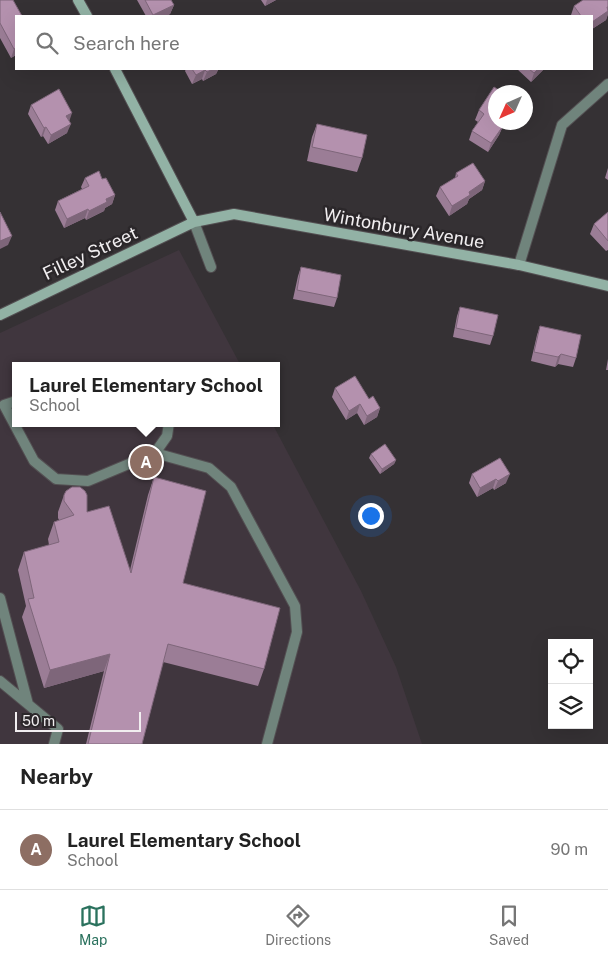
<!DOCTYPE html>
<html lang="en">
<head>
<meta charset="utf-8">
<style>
	:root { --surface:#fff; --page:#f6f6f6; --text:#222; --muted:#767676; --line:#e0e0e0; --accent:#2b725e }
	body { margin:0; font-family:"Public Sans",sans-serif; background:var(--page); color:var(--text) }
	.controls { position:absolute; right:15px; bottom:15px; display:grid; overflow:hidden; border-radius:0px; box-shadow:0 5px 20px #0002 }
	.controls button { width:45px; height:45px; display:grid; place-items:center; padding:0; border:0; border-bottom:1px solid var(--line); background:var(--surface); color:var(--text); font:25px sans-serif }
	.compass { position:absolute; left:488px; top:85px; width:45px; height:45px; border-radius:50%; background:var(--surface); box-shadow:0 5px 20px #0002; rotate:225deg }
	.scale { position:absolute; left:15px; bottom:12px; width:126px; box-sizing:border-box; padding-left:5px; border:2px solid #f1eef0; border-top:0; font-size:14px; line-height:18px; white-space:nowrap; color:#f1eef0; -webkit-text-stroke:4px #2b272a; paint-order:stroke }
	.you { position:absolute; left:370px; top:515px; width:18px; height:18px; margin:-12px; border:4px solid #fff; border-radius:50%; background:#1a73e8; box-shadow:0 0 0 8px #1a73e833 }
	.badge { display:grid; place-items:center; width:32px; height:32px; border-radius:50%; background:var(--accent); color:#fff; font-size:16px; font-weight:700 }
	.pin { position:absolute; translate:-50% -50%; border:2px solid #fff; box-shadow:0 1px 5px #0006 }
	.popup { position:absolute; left:12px; top:362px; width:268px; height:65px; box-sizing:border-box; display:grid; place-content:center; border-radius:0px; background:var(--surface); filter:drop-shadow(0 1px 4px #0005); font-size:16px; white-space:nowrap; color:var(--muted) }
	.popup b { font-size:19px; color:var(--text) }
	.popup::after { content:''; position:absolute; left:50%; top:100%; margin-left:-10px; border:10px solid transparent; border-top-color:var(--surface) }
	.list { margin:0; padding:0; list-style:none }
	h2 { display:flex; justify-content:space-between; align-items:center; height:65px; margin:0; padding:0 20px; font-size:21px }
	h2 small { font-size:16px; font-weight:400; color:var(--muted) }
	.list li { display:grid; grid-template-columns:32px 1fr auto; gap:15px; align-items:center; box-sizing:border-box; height:80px; padding:0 20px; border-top:1px solid var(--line) }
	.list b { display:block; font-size:19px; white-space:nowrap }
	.list p { margin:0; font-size:16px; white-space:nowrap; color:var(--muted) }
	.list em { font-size:16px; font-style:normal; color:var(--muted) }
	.icon { flex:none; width:28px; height:28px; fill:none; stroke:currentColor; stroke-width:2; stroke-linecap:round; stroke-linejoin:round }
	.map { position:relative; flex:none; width:608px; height:744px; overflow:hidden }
	.search { position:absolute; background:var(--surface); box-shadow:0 5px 20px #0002; left:15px; right:15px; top:15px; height:55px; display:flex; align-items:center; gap:12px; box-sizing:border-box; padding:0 18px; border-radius:0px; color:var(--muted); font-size:19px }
	.sheet { height:145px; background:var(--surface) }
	nav { display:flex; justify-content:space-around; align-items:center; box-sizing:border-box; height:70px; border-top:1px solid var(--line); background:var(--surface); font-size:14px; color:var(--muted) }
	nav a { display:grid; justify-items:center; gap:2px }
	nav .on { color:var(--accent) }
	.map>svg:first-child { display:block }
	.built { fill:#40363e }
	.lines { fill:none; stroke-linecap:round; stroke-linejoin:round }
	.lane-casing { stroke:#534f52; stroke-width:12 }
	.street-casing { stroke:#534f52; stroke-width:12 }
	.secondary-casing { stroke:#534f52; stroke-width:12 }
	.lane { stroke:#70847c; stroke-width:10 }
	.street { stroke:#70847c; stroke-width:10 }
	.secondary { stroke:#92b2a5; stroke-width:10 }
	.wall { fill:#9b7d96 }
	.shaded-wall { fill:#7e667a }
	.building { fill:#b491ae; stroke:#7e667a }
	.labels { text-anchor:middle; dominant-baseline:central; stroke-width:5; stroke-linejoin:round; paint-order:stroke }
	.street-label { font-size:18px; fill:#f1eef0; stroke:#2b272a }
</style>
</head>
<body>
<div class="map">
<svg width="608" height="744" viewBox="0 0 608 744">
	<rect width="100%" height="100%" fill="#353134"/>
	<!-- built -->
	<path class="built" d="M 179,250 L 241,366 L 16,366 L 16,423 L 272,423 L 361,591 L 396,667 L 422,744 L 0,744 L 0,333 Z"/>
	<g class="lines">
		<defs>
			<path id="lane" d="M 16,401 L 4,405 L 34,461 L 56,479 L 88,481 L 155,453 L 167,436 L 169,423
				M 155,453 L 209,468 L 231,487 L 295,606 L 297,632 L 267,744
				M 0,598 L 28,704
				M 0,681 L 58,729 L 54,744"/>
			<path id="street" d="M 194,222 L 211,267
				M 519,265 L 562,125 L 608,84"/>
			<path id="secondary" d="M 78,0 L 87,16
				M 115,69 L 194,222
				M 0,315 L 194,222 L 234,214 L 519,265 L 608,286"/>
		</defs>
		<!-- lane casing -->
		<use href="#lane" class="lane-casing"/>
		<!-- street casing -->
		<use href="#street" class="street-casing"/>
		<!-- secondary casing -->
		<use href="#secondary" class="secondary-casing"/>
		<!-- lane -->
		<use href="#lane" class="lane"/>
		<!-- street -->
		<use href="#street" class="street"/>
		<!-- secondary -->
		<use href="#secondary" class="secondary"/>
	</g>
	<!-- wall -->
	<path class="wall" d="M 0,0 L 16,16 L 16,55 L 11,58 L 0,38 Z
		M 137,0 L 171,0 L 174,5 L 170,14 L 166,16 L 146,16 Z
		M 261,0 L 276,0 L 265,6 Z
		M 608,0 L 608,14 L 606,20 L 592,29 L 592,16 L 571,16 L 571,15 L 574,6 Z
		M 186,69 L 220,69 L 218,70 L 216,74 L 203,81 L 202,79 L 192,84 L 185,71 Z
		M 517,69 L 544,69 L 531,82 Z
		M 31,105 L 69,121 L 67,133 L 48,144 L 43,136 L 41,137 L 28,114 Z
		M 479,110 L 496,122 L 503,122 L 502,126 L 503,126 L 499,135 L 488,152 L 469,140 L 472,131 L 478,122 L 475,120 Z
		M 317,124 L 362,158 L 357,172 L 307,161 L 312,137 Z
		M 608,168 L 608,180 L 605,178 Z
		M 456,173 L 485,181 L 482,190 L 469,199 L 467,204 L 449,216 L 436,196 L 440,187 L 455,178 Z
		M 85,178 L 102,179 L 115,195 L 112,204 L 105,208 L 104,211 L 86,220 L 85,218 L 64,228 L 55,210 L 58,201 L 82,189 L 81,187 Z
		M 608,212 L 608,250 L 606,251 L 590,234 L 594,224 Z
		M 301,267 L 337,298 L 334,307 L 293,299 L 298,276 Z
		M 460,307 L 493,336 L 490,345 L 453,337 L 457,316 Z
		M 540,326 L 576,358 L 573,367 L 558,364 L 555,367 L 531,361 L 537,335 Z
		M 608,359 L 608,370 L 606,370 Z
		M 335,388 L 369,399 L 380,408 L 377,417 L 364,425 L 357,413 L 346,420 L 332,397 Z
		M 371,454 L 396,460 L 394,464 L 380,474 L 369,458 Z
		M 500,458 L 506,483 L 494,490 L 493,488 L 477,497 L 469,483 L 472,474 Z
		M 154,477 L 183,583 L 264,669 L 258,686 L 163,662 L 142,744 L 86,744 L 104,671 L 44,688 L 22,617 L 26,606 L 18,570 L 24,552 L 49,545 L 48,539 L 54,522 L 59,520 L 58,518 L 58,512 L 64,495 L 87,512 L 130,570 L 148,495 Z"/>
	<!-- shaded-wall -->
	<path class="shaded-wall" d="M 267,0 L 276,0 L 265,6 Z
		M 174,5 L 170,14 L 166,16 L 153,16 L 153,15 Z
		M 608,7 L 608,14 L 606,20 L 592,29 L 592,22 Z
		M 16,48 L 16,55 L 11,58 L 14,49 Z
		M 213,69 L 220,69 L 218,70 L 216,74 L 203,81 L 207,72 Z
		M 538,69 L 544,69 L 531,82 L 534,73 Z
		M 205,70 L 202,79 L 192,84 L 196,75 Z
		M 72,113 L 69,122 L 66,116 Z
		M 71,124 L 67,133 L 48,144 L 51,135 Z
		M 503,126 L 499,135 L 488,152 L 491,143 Z
		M 46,127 L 43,136 L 41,137 L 44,128 Z
		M 485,181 L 482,190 L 469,199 L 467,204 L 449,216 L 452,206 L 469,192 Z
		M 115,195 L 112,204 L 105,208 L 104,211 L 86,220 L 89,211 L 106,199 Z
		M 88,209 L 85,218 L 64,228 L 67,219 Z
		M 12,236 L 8,245 L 0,249 L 0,241 Z
		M 561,354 L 558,364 L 555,367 L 558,357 Z
		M 360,404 L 357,413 L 346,420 L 349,411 Z
		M 380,408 L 377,417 L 364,425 L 367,416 Z
		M 396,460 L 394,464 L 380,474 L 382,469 Z
		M 510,474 L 506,483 L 494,490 L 498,481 Z
		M 496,479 L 493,488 L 477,497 L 480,488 Z
		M 110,654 L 104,671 L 44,688 L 50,670 Z"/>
	<!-- building -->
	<path class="building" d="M 0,0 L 13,0 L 22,16 L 16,16 L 16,48 L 14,49 L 0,23 Z
		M 145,0 L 171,0 L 174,5 L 153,15 Z
		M 583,0 L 608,0 L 608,7 L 607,7 L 608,11 L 592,22 L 592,16 L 581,16 L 574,6 Z
		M 192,69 L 213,69 L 207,72 L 205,70 L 196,75 Z
		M 529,69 L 538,69 L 534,73 Z
		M 494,87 L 502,92 L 496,92 L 496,122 L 502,122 L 501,125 L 503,126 L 491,143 L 472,131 L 484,114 L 479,110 Z
		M 59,89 L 72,113 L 66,116 L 71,124 L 51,135 L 46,127 L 44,128 L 31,105 Z
		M 317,124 L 367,135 L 362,158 L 312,147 Z
		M 473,163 L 485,181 L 469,192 L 470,195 L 452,206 L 440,187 L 458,176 L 456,173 Z
		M 99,171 L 102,179 L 106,178 L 115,195 L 106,199 L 107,202 L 89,211 L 88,209 L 67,219 L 58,201 L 89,186 L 85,178 Z
		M 0,212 L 12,236 L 0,241 Z
		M 608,212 L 608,241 L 594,224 Z
		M 301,267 L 341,275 L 337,298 L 297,290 Z
		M 460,307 L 498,315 L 493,336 L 456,328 Z
		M 540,326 L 581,335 L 576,358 L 561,354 L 558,357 L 534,352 Z
		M 355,376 L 369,399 L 373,396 L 380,408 L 367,416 L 360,404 L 349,411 L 335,388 Z
		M 385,444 L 396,460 L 382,469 L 371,454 Z
		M 500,458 L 510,474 L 498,481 L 496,479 L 480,488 L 472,474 Z
		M 154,477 L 206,491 L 183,583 L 280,608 L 264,669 L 168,644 L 142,744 L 88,744 L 110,654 L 50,670 L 28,599 L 34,598 L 24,552 L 59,542 L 54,522 L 74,515 L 64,501 L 64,495 L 66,491 L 72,487 L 80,487 L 85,491 L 87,495 L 87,512 L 109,506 L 131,573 Z"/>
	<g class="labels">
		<!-- street labels -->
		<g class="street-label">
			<text transform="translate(404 228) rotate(10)">Wintonbury Avenue</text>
			<text transform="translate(90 253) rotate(-25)">Filley Street</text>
		</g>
	</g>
</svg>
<div class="controls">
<button><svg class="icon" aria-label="locate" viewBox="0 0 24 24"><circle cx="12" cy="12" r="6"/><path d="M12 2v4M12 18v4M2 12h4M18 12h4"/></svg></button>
<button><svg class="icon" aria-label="layers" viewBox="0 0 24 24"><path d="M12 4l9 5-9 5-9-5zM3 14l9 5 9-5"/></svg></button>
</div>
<svg class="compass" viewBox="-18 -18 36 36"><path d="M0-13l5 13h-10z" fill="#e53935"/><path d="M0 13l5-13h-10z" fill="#767676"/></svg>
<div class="scale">50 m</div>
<div class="you"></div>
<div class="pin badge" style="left:146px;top:462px;background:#8d6e63">A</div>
<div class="popup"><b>Laurel Elementary School</b>School</div>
<div class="search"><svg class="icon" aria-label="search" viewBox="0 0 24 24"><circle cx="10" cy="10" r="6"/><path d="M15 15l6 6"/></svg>Search here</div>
</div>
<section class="sheet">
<h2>Nearby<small></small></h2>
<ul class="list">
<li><span class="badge" style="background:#8d6e63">A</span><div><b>Laurel Elementary School</b><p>School</p></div><em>90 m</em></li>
</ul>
</section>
<nav>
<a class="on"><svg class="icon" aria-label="map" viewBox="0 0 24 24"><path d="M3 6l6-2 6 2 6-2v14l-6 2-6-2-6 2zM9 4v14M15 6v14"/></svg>Map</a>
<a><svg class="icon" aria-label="directions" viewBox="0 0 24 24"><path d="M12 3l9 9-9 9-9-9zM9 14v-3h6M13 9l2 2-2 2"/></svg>Directions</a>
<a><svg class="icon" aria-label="saved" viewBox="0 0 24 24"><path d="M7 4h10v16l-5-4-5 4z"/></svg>Saved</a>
</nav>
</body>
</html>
